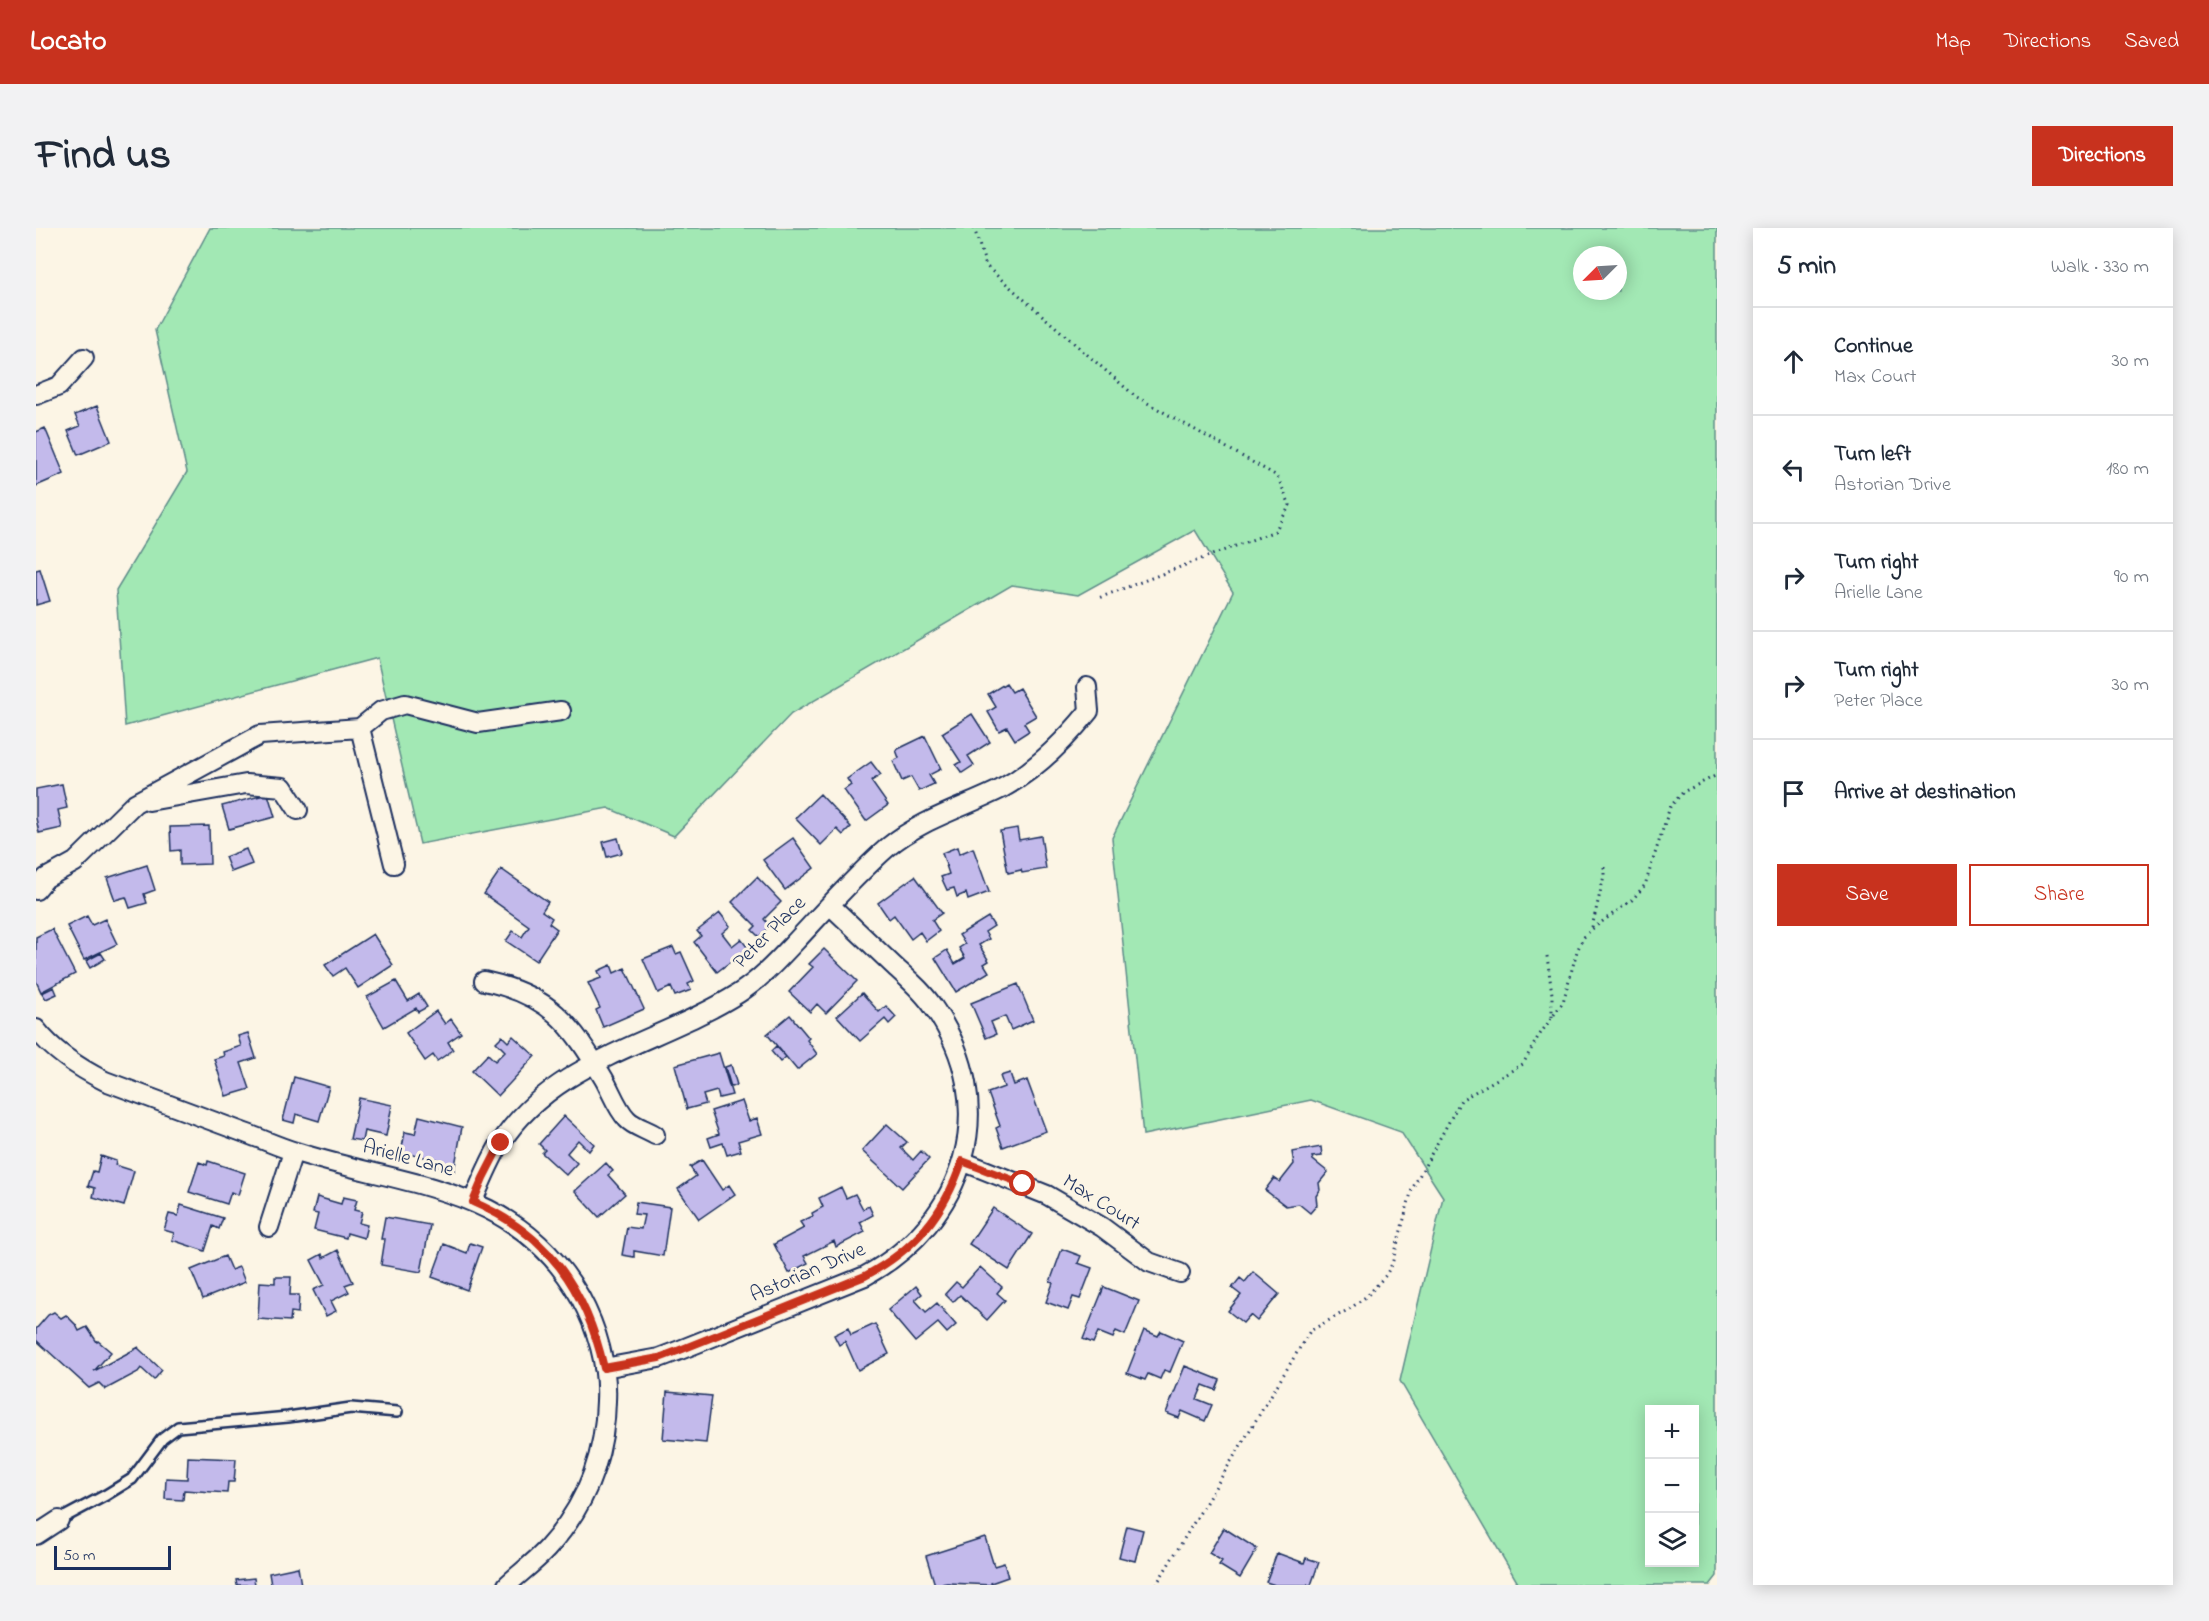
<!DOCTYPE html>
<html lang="en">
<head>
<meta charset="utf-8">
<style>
	:root { --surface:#fff; --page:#f2f2f3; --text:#1f2937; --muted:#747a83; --line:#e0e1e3; --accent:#c8321e }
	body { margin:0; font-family:"Indie Flower",sans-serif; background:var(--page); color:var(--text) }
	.controls { position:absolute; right:18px; bottom:18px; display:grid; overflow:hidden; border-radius:0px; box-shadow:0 3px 15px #0003 }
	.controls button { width:54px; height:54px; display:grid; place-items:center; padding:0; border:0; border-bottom:2px solid var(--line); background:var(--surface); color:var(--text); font:30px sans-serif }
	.compass { position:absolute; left:1537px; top:18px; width:54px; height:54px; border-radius:50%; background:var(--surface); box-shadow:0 3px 15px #0003; rotate:246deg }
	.scale { position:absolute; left:18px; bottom:15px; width:117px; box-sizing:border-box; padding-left:6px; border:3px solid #1b2f5e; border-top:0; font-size:16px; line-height:21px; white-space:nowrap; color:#1b2f5e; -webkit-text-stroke:4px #fcf5e5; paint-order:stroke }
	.stop { position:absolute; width:18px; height:18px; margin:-14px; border:4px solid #c8321e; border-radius:50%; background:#fff }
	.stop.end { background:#c8321e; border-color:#fff; box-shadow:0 2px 6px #0008 }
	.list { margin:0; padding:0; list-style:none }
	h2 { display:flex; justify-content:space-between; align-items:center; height:78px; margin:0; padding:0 24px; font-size:26px }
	h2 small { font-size:20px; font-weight:400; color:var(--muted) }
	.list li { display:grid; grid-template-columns:39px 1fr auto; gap:18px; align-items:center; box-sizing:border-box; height:108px; padding:0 24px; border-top:2px solid var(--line) }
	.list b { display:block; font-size:22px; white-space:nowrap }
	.list p { margin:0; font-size:20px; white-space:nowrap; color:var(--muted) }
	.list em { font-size:20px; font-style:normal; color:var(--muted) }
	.actions { display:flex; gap:12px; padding:18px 24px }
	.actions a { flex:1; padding:14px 0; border:2px solid var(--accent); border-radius:0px; text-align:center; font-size:21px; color:var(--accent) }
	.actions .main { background:var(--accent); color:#fff }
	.icon { flex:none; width:33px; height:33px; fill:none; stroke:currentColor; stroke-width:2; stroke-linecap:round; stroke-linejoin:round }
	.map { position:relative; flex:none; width:1681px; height:1357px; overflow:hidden; border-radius:0px }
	header { display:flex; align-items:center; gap:36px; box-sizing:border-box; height:84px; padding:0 30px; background:var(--accent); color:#fff }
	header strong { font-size:28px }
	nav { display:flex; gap:33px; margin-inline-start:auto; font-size:21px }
	.intro { display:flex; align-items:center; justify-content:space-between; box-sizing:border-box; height:144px; padding:0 36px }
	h1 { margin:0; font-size:42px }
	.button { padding:15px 27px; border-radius:0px; background:var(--accent); color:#fff; font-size:21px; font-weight:700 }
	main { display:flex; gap:36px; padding:0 36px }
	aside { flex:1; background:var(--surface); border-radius:0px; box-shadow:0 3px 15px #0003 }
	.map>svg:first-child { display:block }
	.green { fill:#a2e8b4; stroke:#5e8c89; stroke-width:1.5; fill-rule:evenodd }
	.building { fill:#c3baeb; stroke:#1b2f5e; stroke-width:1.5 }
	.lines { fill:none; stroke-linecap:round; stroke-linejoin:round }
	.service-casing { stroke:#1b2f5e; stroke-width:14 }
	.minor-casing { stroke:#1b2f5e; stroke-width:22 }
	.path { stroke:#1b2f5e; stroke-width:3; stroke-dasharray:1.5 4.5; stroke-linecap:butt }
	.service { stroke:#fcf5e5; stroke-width:9 }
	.minor { stroke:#fcf5e5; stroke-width:18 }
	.route { stroke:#c8321e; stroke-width:8 }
	.labels { text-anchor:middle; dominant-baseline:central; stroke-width:6; stroke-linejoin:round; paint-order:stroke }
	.street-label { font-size:21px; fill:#1b2f5e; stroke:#fcf5e5 }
</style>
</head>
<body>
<header>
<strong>Locato</strong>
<nav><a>Map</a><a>Directions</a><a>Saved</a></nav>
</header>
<div class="intro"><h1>Find us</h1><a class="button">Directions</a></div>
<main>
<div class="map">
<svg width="1681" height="1357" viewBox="0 0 1681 1357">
	<rect width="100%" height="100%" fill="#fcf5e5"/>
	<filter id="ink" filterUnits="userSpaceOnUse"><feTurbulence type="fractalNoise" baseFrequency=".0167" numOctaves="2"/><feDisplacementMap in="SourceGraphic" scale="12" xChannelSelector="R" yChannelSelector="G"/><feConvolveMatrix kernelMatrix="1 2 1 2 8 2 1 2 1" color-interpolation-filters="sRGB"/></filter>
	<g filter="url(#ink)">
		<!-- green -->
		<path class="green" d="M 174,0 L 1681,0 L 1681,1348 L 1674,1357 L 1483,1357 L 1364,1153 L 1407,969 L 1365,904 L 1275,872 L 1107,907 L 1076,610 L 1197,364 L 1159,302 L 1042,367 L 976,357 L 755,486 L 638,608 L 572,580 L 384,616 L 341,430 L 89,498 L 80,362 L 151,244 L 119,102 ZM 1546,27 L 1582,27 L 1582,63 L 1546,63 ZM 1614,1182 L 1658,1182 L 1658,1334 L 1614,1334 Z"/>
		<!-- building -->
		<path class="building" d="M 61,178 L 75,213 L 42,227 L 32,203 L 44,198 L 39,187 Z
			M 9,200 L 28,246 L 0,258 L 0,204 Z
			M 4,341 L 14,373 L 0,377 L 0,342 Z
			M 970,455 L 976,464 L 983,460 L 1000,488 L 988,495 L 993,503 L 979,512 L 971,499 L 963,503 L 952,484 L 960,479 L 952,466 Z
			M 936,486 L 954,514 L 932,528 L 938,537 L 926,545 L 920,537 L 925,534 L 906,505 Z
			M 889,508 L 905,541 L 893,547 L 898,556 L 883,563 L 875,549 L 866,553 L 857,533 L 863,530 L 860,522 Z
			M 835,534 L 845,547 L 835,553 L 852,577 L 830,593 L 808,562 L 815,557 L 811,551 Z
			M 26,556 L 31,580 L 22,582 L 26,600 L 3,605 L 0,590 L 0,561 Z
			M 232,566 L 239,589 L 193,601 L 186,578 Z
			M 784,566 L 815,599 L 807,607 L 801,601 L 785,617 L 759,590 Z
			M 173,598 L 174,636 L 144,637 L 144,622 L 135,623 L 134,599 Z
			M 981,600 L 983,612 L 1005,608 L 1010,641 L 986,645 L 985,642 L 972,645 L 964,603 Z
			M 582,610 L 586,625 L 571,629 L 567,614 Z
			M 757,610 L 778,640 L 749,662 L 727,632 Z
			M 921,619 L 923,626 L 937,620 L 953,664 L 932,672 L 930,665 L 921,669 L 918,660 L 911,662 L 905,649 L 913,646 L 906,625 Z
			M 210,621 L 216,636 L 195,644 L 189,629 Z
			M 111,637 L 119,662 L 108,666 L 111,675 L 94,680 L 90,669 L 79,672 L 71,650 Z
			M 465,641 L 512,674 L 506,683 L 516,690 L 513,695 L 521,701 L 500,733 L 470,713 L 477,703 L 486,709 L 493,698 L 448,666 Z
			M 879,648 L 906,685 L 896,692 L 903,703 L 890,713 L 884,704 L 875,711 L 858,687 L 853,691 L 842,675 Z
			M 721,649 L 745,674 L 728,691 L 734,698 L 723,709 L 716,702 L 720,698 L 696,674 Z
			M 684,685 L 694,698 L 686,705 L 696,718 L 705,711 L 712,720 L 681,744 L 658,714 L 665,708 L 661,703 Z
			M 51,688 L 56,697 L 69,691 L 81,716 L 48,732 L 31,698 Z
			M 952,689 L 958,698 L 949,704 L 953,711 L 943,717 L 953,733 L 948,736 L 953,744 L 920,764 L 899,730 L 911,722 L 919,736 L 929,730 L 923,720 L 929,716 L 923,707 Z
			M 16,701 L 39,746 L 5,764 L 0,753 L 0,709 Z
			M 337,706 L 357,737 L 322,760 L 309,740 L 297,748 L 289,737 Z
			M 637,719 L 640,726 L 645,724 L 658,753 L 652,756 L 655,762 L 639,768 L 635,759 L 622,765 L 607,731 Z
			M 788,721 L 821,753 L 790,785 L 781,776 L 774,784 L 753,764 L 777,739 L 773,736 Z
			M 65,725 L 69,731 L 54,740 L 50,733 Z
			M 575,737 L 578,745 L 589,740 L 608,781 L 567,799 L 560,782 L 564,780 L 552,755 L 565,750 L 562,743 Z
			M 360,753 L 372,773 L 383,766 L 391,779 L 382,784 L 380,780 L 348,799 L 331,769 Z
			M 982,756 L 997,792 L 975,802 L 969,788 L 955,794 L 960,806 L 950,810 L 935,775 Z
			M 18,759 L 21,766 L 10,771 L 6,765 Z
			M 826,765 L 843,784 L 850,778 L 860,789 L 853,796 L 849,791 L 824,813 L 801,788 Z
			M 400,783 L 409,796 L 415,791 L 425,805 L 412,814 L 417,822 L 401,833 L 397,827 L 389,833 L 370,805 Z
			M 754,787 L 773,810 L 771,812 L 781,826 L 761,842 L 731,806 Z
			M 212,805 L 220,830 L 205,835 L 214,861 L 190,868 L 178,831 L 188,828 L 187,824 L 205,818 L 202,808 Z
			M 466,808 L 472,814 L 477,808 L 499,828 L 462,868 L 436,843 L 452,826 L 459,833 L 469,823 L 460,814 Z
			M 740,818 L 750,829 L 744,834 L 735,823 Z
			M 683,825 L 696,867 L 683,870 L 681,863 L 667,867 L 670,876 L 651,881 L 639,837 Z
			M 695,837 L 701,857 L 695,859 L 689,839 Z
			M 974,845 L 978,857 L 991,852 L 1010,903 L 967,919 L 960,900 L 964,898 L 952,865 L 968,859 L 964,848 Z
			M 258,849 L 293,859 L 283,893 L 260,886 L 258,895 L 247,892 Z
			M 323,870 L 356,877 L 350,908 L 328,903 L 326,913 L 314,911 Z
			M 706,873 L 713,893 L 721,890 L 726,906 L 702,913 L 705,923 L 691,927 L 687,915 L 675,919 L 672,910 L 683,906 L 675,883 Z
			M 383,888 L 426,899 L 418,943 L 398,939 L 400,931 L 365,925 L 369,904 L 379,906 Z
			M 528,888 L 558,916 L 553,923 L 542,912 L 531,925 L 541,935 L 530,947 L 506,925 L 509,922 L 503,916 Z
			M 851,896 L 871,914 L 865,920 L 877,932 L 885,923 L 893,931 L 866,960 L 826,923 Z
			M 1285,919 L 1286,928 L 1276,929 L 1277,932 L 1292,944 L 1283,955 L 1284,962 L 1280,968 L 1281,977 L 1274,985 L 1263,976 L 1250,978 L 1229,962 L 1238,950 L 1244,954 L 1258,936 L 1256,924 Z
			M 65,928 L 80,933 L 79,937 L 98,943 L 88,978 L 57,969 L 59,960 L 52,958 L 57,943 L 61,944 Z
			M 666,932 L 686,962 L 693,957 L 699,966 L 663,991 L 642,961 L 660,948 L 654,939 Z
			M 172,933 L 209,945 L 202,967 L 195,964 L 191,976 L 153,964 L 163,934 L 171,937 Z
			M 570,935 L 577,943 L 572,947 L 589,966 L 563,989 L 539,963 Z
			M 805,959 L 810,970 L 819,966 L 827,981 L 833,978 L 837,987 L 824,994 L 829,1004 L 800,1019 L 798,1013 L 768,1028 L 772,1035 L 753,1045 L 738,1016 L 768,1000 L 764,994 L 777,988 L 776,985 L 787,979 L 783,970 Z
			M 281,969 L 305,976 L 307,969 L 321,972 L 318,982 L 326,984 L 323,995 L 331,997 L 328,1010 L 311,1005 L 310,1010 L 278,1002 L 282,986 L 277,985 Z
			M 600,974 L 634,979 L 627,1028 L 598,1023 L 598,1029 L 586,1027 L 591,999 L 605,1001 L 608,987 L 598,986 Z
			M 145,977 L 187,990 L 183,1001 L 177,998 L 169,1023 L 136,1012 L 138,1005 L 128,1002 L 133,986 L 142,988 Z
			M 957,980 L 996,1006 L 973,1042 L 933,1016 Z
			M 349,989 L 394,997 L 385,1044 L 345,1037 L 349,1011 L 345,1011 Z
			M 434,1015 L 446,1019 L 431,1062 L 396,1049 L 408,1016 L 431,1025 Z
			M 1026,1021 L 1045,1028 L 1042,1035 L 1056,1040 L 1044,1071 L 1037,1069 L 1032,1082 L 1010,1074 L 1017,1055 L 1014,1054 Z
			M 302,1022 L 317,1054 L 309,1057 L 313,1064 L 295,1073 L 300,1083 L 290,1088 L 277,1062 L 288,1057 L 275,1032 L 286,1026 L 287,1030 Z
			M 189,1028 L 195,1042 L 203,1039 L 209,1054 L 167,1071 L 155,1042 Z
			M 944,1039 L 966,1059 L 961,1065 L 969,1072 L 951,1092 L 924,1067 L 917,1074 L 909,1066 L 920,1054 L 926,1059 Z
			M 1217,1044 L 1243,1066 L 1221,1093 L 1214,1087 L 1207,1095 L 1192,1083 L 1205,1067 L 1196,1060 L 1204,1050 L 1209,1054 Z
			M 239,1049 L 255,1049 L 254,1067 L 263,1067 L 262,1085 L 255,1084 L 254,1093 L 222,1091 L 224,1054 L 239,1055 Z
			M 880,1058 L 886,1066 L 879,1072 L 890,1084 L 901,1075 L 920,1097 L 911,1105 L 902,1095 L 879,1114 L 852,1082 Z
			M 1068,1059 L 1103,1073 L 1089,1107 L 1080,1103 L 1077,1110 L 1062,1104 L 1057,1115 L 1047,1111 Z
			M 18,1084 L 25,1090 L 30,1087 L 40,1097 L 43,1103 L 51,1099 L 61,1114 L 62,1113 L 75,1124 L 58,1143 L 103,1119 L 102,1120 L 126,1142 L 118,1152 L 105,1140 L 102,1144 L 68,1162 L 69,1161 L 63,1155 L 53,1160 L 0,1112 L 0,1101 L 12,1087 Z
			M 839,1096 L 853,1126 L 822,1142 L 809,1113 L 803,1117 L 798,1107 L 812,1100 L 815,1107 Z
			M 1108,1102 L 1122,1108 L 1125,1103 L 1147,1113 L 1134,1144 L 1128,1142 L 1124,1151 L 1112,1146 L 1109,1152 L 1091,1145 Z
			M 1149,1138 L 1184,1152 L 1180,1162 L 1167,1157 L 1161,1171 L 1176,1177 L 1169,1193 L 1146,1183 L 1143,1190 L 1130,1185 Z
			M 631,1164 L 676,1168 L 670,1215 L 627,1211 Z
			M 152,1229 L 200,1231 L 198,1254 L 192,1254 L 191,1265 L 148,1262 L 147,1272 L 129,1271 L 130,1250 L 151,1251 Z
			M 1091,1298 L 1107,1302 L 1099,1333 L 1083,1329 Z
			M 1188,1300 L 1221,1321 L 1204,1350 L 1183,1337 L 1186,1333 L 1173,1325 Z
			M 949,1309 L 958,1338 L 968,1335 L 972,1349 L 955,1355 L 956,1357 L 911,1355 L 899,1357 L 890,1328 Z
			M 1241,1325 L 1268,1335 L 1270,1330 L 1283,1334 L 1275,1357 L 1239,1357 L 1230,1354 Z
			M 262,1339 L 265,1357 L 235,1357 L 233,1345 Z
			M 218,1350 L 219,1357 L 201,1357 L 200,1352 Z"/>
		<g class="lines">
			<defs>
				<path id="service" d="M 23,1292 L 70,1267 L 96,1251 L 126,1211 L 142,1199 L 252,1189 L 315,1180 L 361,1184"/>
				<path id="minor" d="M 0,167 L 23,158 L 48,130
					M 324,500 L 358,636
					M 113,573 L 210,556 L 247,559 L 262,582
					M 0,662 L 10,650 L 39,634 L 99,575 L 224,507 L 324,500 L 345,483 L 369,476 L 442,495 L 525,483
					M 448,753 C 514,767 535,795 568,851 C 575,863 581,881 591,891 C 597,898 611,902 619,907
					M 0,801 C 18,824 43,840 69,853 C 116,870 162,888 209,905 C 226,911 243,919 260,924 C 369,959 480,956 544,1069 C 561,1100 572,1138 570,1173 C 569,1229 549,1279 511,1321 C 499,1334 484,1345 471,1357
					M 926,933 L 1011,967 L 1066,999 L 1113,1034 L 1144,1045
					M 437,973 C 445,954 453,934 464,916 C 518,831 623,816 703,765 C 725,751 742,732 760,713 C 790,681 819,648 852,619 C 886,591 927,580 965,561 C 1000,542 1028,514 1053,483 L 1051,459
					M 233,999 L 257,924
					M 568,1140 L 623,1130 L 644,1122 L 829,1048 C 930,993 966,878 898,780 C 887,763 871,750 857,737 C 836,717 815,697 794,677
					M 0,1307 L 23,1292"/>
			</defs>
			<!-- service casing -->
			<use href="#service" class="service-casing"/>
			<!-- minor casing -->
			<use href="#minor" class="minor-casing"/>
			<!-- path -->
			<path class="path" d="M 938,0 L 950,38 L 1031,109 L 1099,168 L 1241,248 L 1254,277 L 1239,303 L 1060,371
				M 1556,699 L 1568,648 L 1568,636
				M 1511,728 L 1516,766 L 1516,789
				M 1120,1357 L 1274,1103 L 1315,1080 L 1332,1067 L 1350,1047 L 1356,1036 L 1376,961 L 1425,872 L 1487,836 L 1502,809 L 1527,774 L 1541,723 L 1547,710 L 1556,701 L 1596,672 L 1609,657 L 1634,579 L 1647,564 L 1681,547"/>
			<!-- service -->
			<use href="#service" class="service"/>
			<!-- minor -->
			<use href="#minor" class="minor"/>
		</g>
	</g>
	<g class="lines" filter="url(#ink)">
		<!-- route -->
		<path class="route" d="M 465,915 L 447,950 L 437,974 C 512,1006 550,1061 568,1140 L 623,1130 L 644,1122 L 829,1048 C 879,1021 908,987 926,933 L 987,956"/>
	</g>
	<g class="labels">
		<!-- street labels -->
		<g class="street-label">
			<text transform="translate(734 705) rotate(-45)">Peter Place</text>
			<text transform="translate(372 931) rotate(15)">Arielle Lane</text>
			<text transform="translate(1065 975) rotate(32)">Max Court</text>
			<text transform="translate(772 1045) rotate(-23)">Astorian Drive</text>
		</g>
	</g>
</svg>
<div class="controls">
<button>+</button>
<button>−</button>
<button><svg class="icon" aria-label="layers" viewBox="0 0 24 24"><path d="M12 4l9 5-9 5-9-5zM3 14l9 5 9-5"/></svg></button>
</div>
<svg class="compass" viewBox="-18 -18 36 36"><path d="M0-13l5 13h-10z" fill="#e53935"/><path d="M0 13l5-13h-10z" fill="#747a83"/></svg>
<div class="scale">50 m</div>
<div class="stop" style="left:987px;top:956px"></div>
<div class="stop end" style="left:465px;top:915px"></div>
</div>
<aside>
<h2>5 min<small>Walk · 330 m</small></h2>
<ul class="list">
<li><svg class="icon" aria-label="ahead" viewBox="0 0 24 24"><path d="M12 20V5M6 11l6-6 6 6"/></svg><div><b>Continue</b><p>Max Court</p></div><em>30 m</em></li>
<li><svg class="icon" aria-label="left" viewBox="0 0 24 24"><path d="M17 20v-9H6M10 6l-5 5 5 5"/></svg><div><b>Turn left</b><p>Astorian Drive</p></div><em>180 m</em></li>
<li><svg class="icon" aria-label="right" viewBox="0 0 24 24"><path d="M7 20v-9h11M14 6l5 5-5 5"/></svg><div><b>Turn right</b><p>Arielle Lane</p></div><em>90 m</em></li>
<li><svg class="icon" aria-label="right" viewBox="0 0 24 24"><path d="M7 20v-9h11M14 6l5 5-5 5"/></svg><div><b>Turn right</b><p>Peter Place</p></div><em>30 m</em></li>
<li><svg class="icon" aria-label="arrive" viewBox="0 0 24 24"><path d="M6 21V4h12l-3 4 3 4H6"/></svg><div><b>Arrive at destination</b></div></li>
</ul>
<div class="actions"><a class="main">Save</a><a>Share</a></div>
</aside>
</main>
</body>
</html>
